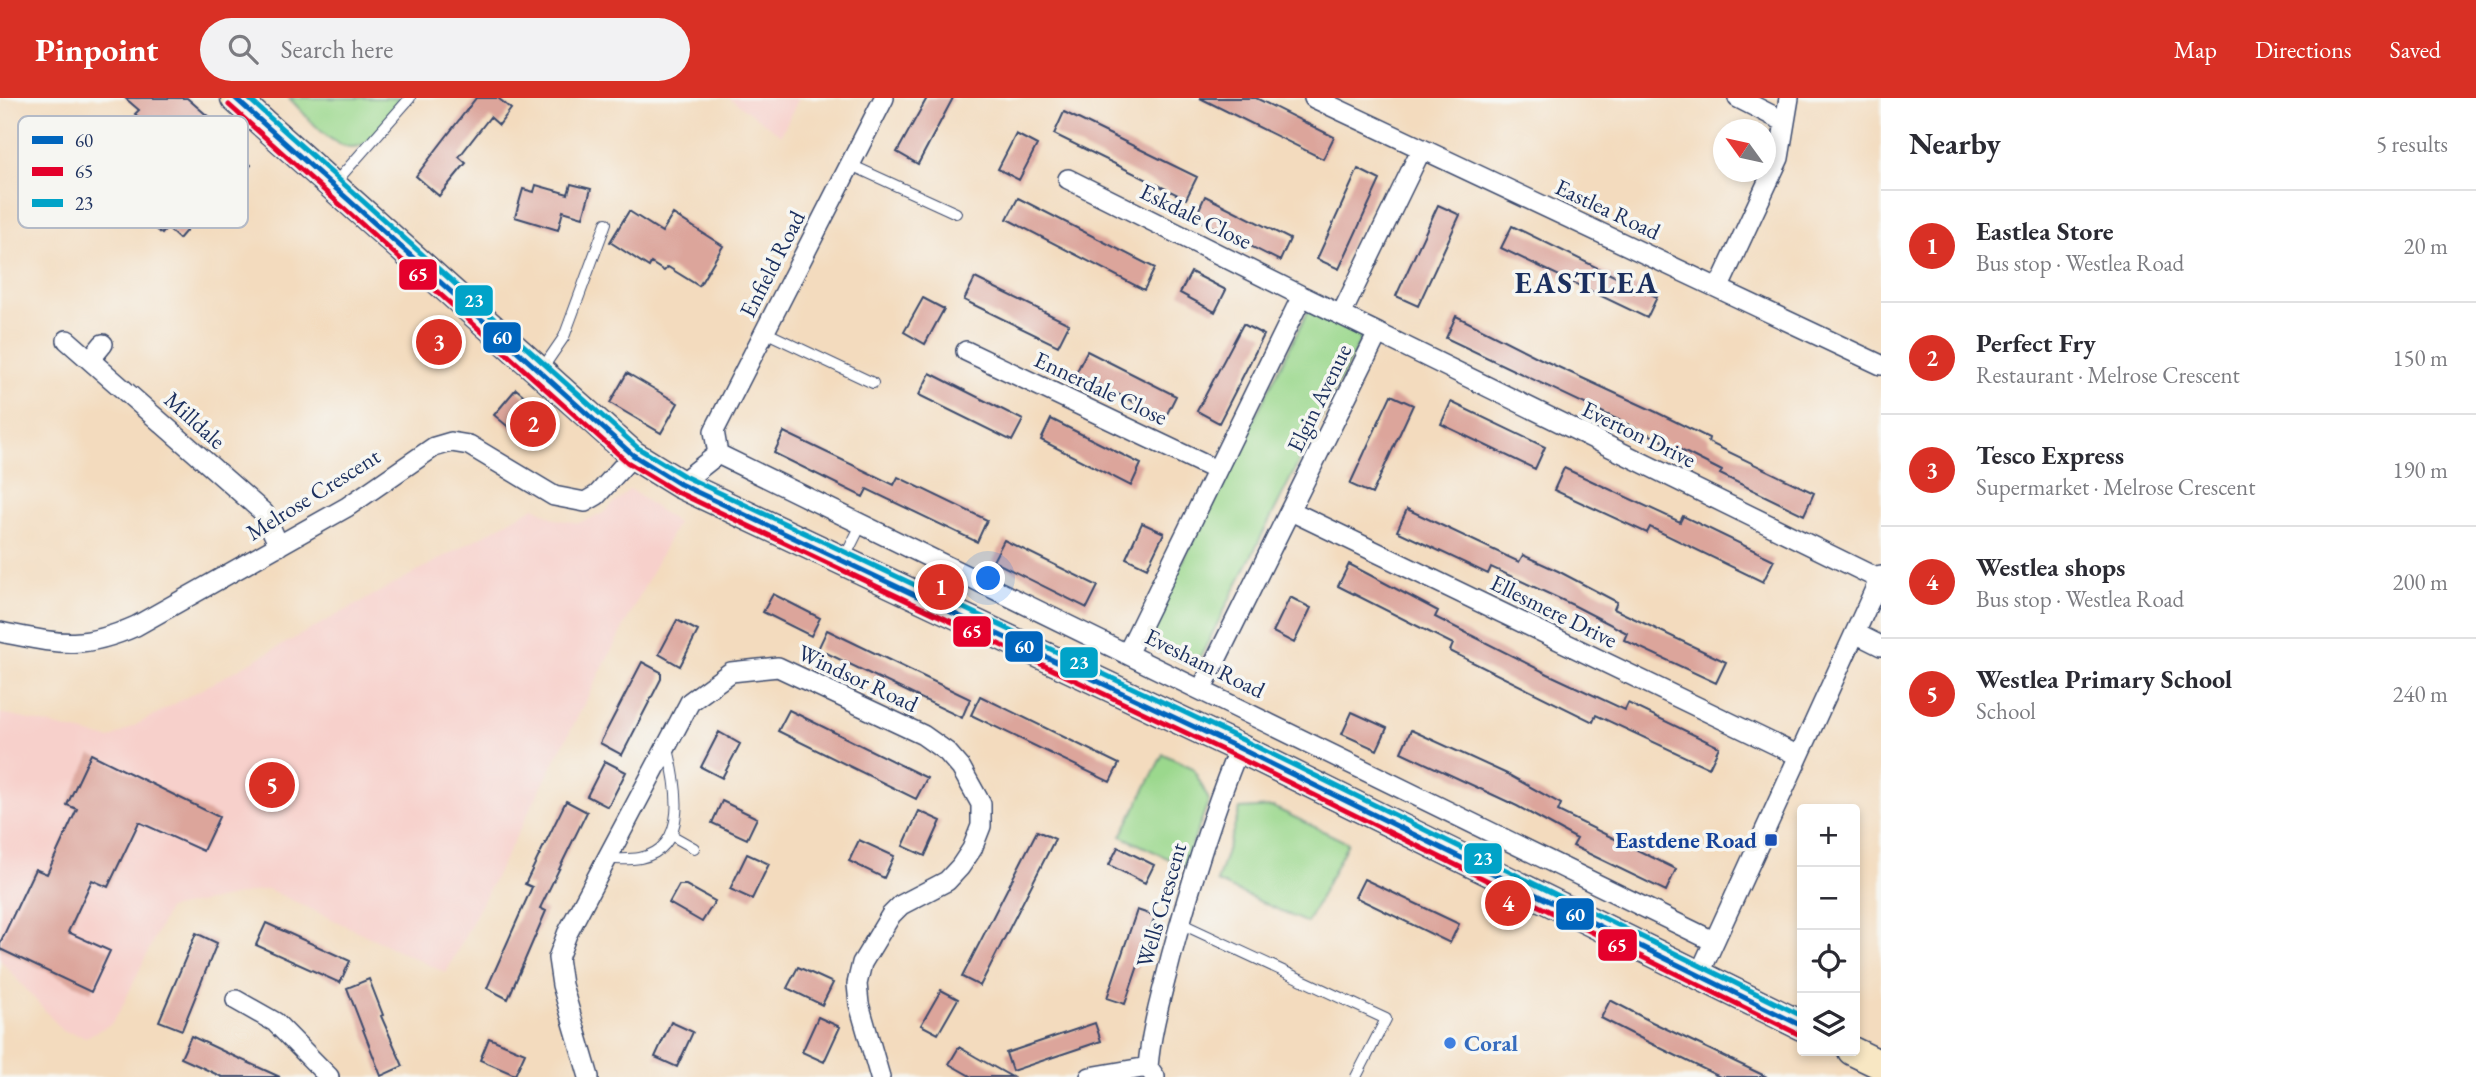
<!DOCTYPE html>
<html lang="en">
<head>
<meta charset="utf-8">
<style>
	:root { --surface:#fff; --page:#f2f2f3; --text:#2b2b33; --muted:#7c7c81; --line:#e1e1e2; --accent:#d93025 }
	body { margin:0; font-family:"EB Garamond",serif; background:var(--page); color:var(--text) }
	.controls { position:absolute; right:21px; bottom:21px; display:grid; overflow:hidden; border-radius:7px; box-shadow:0 4px 10px #0003 }
	.controls button { width:63px; height:63px; display:grid; place-items:center; padding:0; border:0; border-bottom:2px solid var(--line); background:var(--surface); color:var(--text); font:35px sans-serif }
	.compass { position:absolute; left:1713px; top:21px; width:63px; height:63px; border-radius:50%; background:var(--surface); box-shadow:0 4px 10px #0003; rotate:303deg }
	.you { position:absolute; left:989px; top:481px; width:24px; height:24px; margin:-18px; border:5px solid #fff; border-radius:50%; background:#1a73e8; box-shadow:0 0 0 10px #1a73e833 }
	.badge { display:grid; place-items:center; width:46px; height:46px; border-radius:50%; background:var(--accent); color:#fff; font-size:23px; font-weight:700 }
	.pin { position:absolute; translate:-50% -50%; border:4px solid #fff; box-shadow:0 2px 7px #0006 }
	.list { margin:0; padding:0; list-style:none }
	h2 { display:flex; justify-content:space-between; align-items:center; height:91px; margin:0; padding:0 28px; font-size:30px }
	h2 small { font-size:23px; font-weight:400; color:var(--muted) }
	.list li { display:grid; grid-template-columns:46px 1fr auto; gap:21px; align-items:center; box-sizing:border-box; height:112px; padding:0 28px; border-top:2px solid var(--line) }
	.list b { display:block; font-size:26px; white-space:nowrap }
	.list p { margin:0; font-size:23px; white-space:nowrap; color:var(--muted) }
	.list em { font-size:23px; font-style:normal; color:var(--muted) }
	.icon { flex:none; width:38px; height:38px; fill:none; stroke:currentColor; stroke-width:2; stroke-linecap:round; stroke-linejoin:round }
	.map { position:relative; flex:none; width:1881px; height:979px; overflow:hidden }
	header { display:flex; align-items:center; gap:42px; box-sizing:border-box; height:98px; padding:0 35px; background:var(--accent); color:#fff }
	header strong { font-size:33px }
	nav { display:flex; gap:38px; margin-inline-start:auto; font-size:24px }
	.search { width:490px; height:63px; background:var(--page); display:flex; align-items:center; gap:18px; box-sizing:border-box; padding:0 24px; border-radius:38px; color:var(--muted); font-size:26px }
	main { display:flex }
	aside { flex:1; background:var(--surface) }
	.map>svg:first-child { display:block }
	.built { fill:#f7d0cb }
	.green { fill:#9bd88d; stroke:#5b8476; stroke-width:2 }
	.building { fill:#dca59b }
	.lines { fill:none; stroke-linecap:round; stroke-linejoin:round }
	.lane-casing { stroke:#3b496c; stroke-width:12 }
	.street-casing { stroke:#3b496c; stroke-width:22 }
	.secondary-casing { stroke:#3b496c; stroke-width:31 }
	.lane { stroke:#fff; stroke-width:10 }
	.street { stroke:#fff; stroke-width:19 }
	.secondary { stroke:#f8e7c3; stroke-width:28 }
	.bus-1-casing { stroke:#f6f6f2; stroke-width:10 }
	.bus-2-casing { stroke:#f6f6f2; stroke-width:10 }
	.bus-3-casing { stroke:#f6f6f2; stroke-width:10 }
	.bus-1 { stroke:#0065bd; stroke-width:5 }
	.bus-2 { stroke:#e4002b; stroke-width:5 }
	.bus-3 { stroke:#01a3c8; stroke-width:5 }
	.transit-dot { fill:#1a4fb4; stroke:#f6f6f2; stroke-width:2.5 }
	.shop-dot { fill:#3f7fe0; stroke:#f6f6f2; stroke-width:2.5 }
	.labels { text-anchor:middle; dominant-baseline:central; stroke-width:7; stroke-linejoin:round; paint-order:stroke }
	.street-label { font-size:23px; fill:#1b2f5e; stroke:#f6f6f2 }
	.transit-label { font-size:23px; font-weight:bold; fill:#164399; stroke:#f6f6f2; text-anchor:end }
	.shop-label { font-size:23px; font-weight:bold; fill:#366cbe; stroke:#f6f6f2; text-anchor:start }
	.district-label { font-size:30px; font-weight:bold; letter-spacing:2px; fill:#1b2f5e; stroke:#f6f6f2 }
	.key { fill:#f6f6f2; stroke:#b4bac6; stroke-width:2 }
	.key-label { font-size:19px; fill:#1b2f5e }
	.line-badge { stroke:#f6f6f2; stroke-width:2.5 }
	.badge-label { font-size:19px; text-anchor:middle; font-weight:bold; fill:#fff }
</style>
</head>
<body>
<header>
<strong>Pinpoint</strong>
<div class="search"><svg class="icon" aria-label="search" viewBox="0 0 24 24"><circle cx="10" cy="10" r="6"/><path d="M15 15l6 6"/></svg>Search here</div>
<nav><a>Map</a><a>Directions</a><a>Saved</a></nav>
</header>
<main>
<div class="map">
<svg width="1881" height="979" viewBox="0 0 1881 979">
	<rect width="100%" height="100%" fill="#f6f6f2"/>
	<filter id="ink" filterUnits="userSpaceOnUse"><feTurbulence type="fractalNoise" baseFrequency=".0143" numOctaves="2"/><feDisplacementMap in="SourceGraphic" scale="14" xChannelSelector="R" yChannelSelector="G"/><feConvolveMatrix kernelMatrix="1 2 1 2 8 2 1 2 1" color-interpolation-filters="sRGB"/></filter>
	<filter id="wash" filterUnits="userSpaceOnUse"><feTurbulence type="fractalNoise" baseFrequency=".00686" numOctaves="4" result="noise"/><feDisplacementMap in="SourceGraphic" scale="28" xChannelSelector="R" yChannelSelector="G"/><feGaussianBlur stdDeviation="1.57" result="paint"/><feColorMatrix in="noise" values="0 0 0 0 0 0 0 0 0 0 0 0 0 0 0 0 0 1.4 0 .05"/><feComposite in="paint" operator="in"/></filter>
	<g filter="url(#wash)">
		<rect width="100%" height="100%" fill="#f3dbbe"/>
		<!-- built -->
		<path class="built" d="M 729,0 L 799,0 L 781,37 Z
			M 630,391 L 677,425 L 446,875 L 268,791 L 168,811 L 122,909 L 111,926 L 86,939 L 63,933 L 0,862 L 0,615 L 110,641 L 535,409 L 555,421 L 578,425 L 602,416 Z"/>
		<!-- green -->
		<path class="green" d="M 289,0 L 404,0 C 392,13 379,38 364,46 C 337,61 307,17 289,0 Z
			M 1310,209 L 1364,235 L 1195,570 L 1142,545 Z
			M 1163,656 L 1193,670 L 1209,702 L 1184,768 L 1121,738 Z
			M 1273,709 L 1348,745 L 1307,825 L 1217,784 L 1240,711 Z"/>
		<g id="blocks">
			<!-- building -->
			<path class="building" d="M 125,0 L 187,0 L 218,27 L 213,34 L 251,67 L 229,92 L 224,88 L 179,141 L 167,130 L 162,136 L 103,85 L 151,30 L 135,16 L 139,12 Z
				M 476,0 L 498,0 L 511,11 L 499,27 L 490,19 L 459,59 L 466,65 L 439,98 L 416,78 Z
				M 927,0 L 953,0 L 918,66 L 897,54 Z
				M 1200,0 L 1256,0 L 1334,39 L 1323,61 Z
				M 1064,14 L 1197,79 L 1186,101 L 1054,36 Z
				M 1016,36 L 1037,47 L 1019,82 L 998,71 Z
				M 1358,71 L 1380,82 L 1339,171 L 1317,161 Z
				M 571,86 L 591,91 L 583,119 L 563,113 L 558,132 L 515,119 L 523,91 L 534,94 L 536,87 L 568,96 Z
				M 1205,98 L 1290,141 L 1280,163 L 1195,120 Z
				M 1018,100 L 1155,170 L 1144,192 L 1007,121 Z
				M 1438,107 L 1460,117 L 1418,208 L 1396,198 Z
				M 629,113 L 662,134 L 673,116 L 723,148 L 699,188 L 668,169 L 664,173 L 651,165 L 649,169 L 610,144 Z
				M 1512,128 L 1657,199 L 1647,220 L 1501,150 Z
				M 1191,174 L 1226,192 L 1215,214 L 1180,195 Z
				M 975,180 L 1069,226 L 1058,248 L 964,202 Z
				M 923,200 L 944,211 L 925,246 L 904,234 Z
				M 1456,218 L 1543,262 L 1656,314 L 1709,340 L 1708,344 L 1814,395 L 1804,417 L 1720,376 L 1722,373 L 1665,344 L 1446,240 Z
				M 1243,226 L 1264,237 L 1219,325 L 1197,313 Z
				M 1087,253 L 1176,298 L 1165,320 L 1076,275 Z
				M 627,275 L 678,305 L 661,335 L 610,305 Z
				M 930,275 L 1023,322 L 1012,343 L 919,297 Z
				M 516,291 L 552,321 L 530,347 L 494,317 Z
				M 1391,297 L 1413,307 L 1372,396 L 1350,386 Z
				M 1451,304 L 1545,349 L 1535,371 L 1441,326 Z
				M 1051,321 L 1141,366 L 1131,388 L 1041,342 Z
				M 784,334 L 894,387 L 898,379 L 987,422 L 977,444 L 867,391 L 863,399 L 774,355 Z
				M 1564,370 L 1680,424 L 1683,418 L 1774,462 L 1763,484 L 1650,429 L 1647,435 L 1554,392 Z
				M 1407,411 L 1519,464 L 1523,457 L 1558,473 L 1617,504 L 1614,511 L 1726,564 L 1716,585 L 1624,542 L 1627,535 L 1573,507 L 1491,469 L 1488,476 L 1397,433 Z
				M 1142,425 L 1164,435 L 1147,470 L 1126,460 Z
				M 1004,442 L 1098,488 L 1087,510 L 993,463 Z
				M 1349,466 L 1438,513 L 1435,519 L 1548,576 L 1625,612 L 1628,605 L 1719,649 L 1709,670 L 1596,617 L 1593,624 L 1450,553 L 1453,546 L 1338,488 Z
				M 773,496 L 820,520 L 811,538 L 763,514 Z
				M 1290,499 L 1311,510 L 1294,545 L 1273,534 Z
				M 677,522 L 698,533 L 680,568 L 659,556 Z
				M 827,532 L 970,601 L 962,620 L 818,551 Z
				M 642,564 L 661,574 L 661,581 L 622,657 L 600,645 Z
				M 980,598 L 1119,666 L 1110,684 L 971,617 Z
				M 789,612 L 927,680 L 916,701 L 778,633 Z
				M 1352,614 L 1387,630 L 1377,652 L 1342,636 Z
				M 1411,632 L 1507,676 L 1561,706 L 1558,713 L 1676,771 L 1666,793 L 1573,748 L 1577,741 L 1517,708 L 1401,654 Z
				M 719,634 L 740,646 L 722,680 L 701,669 Z
				M 91,656 L 219,719 L 203,753 L 139,724 L 108,789 L 92,782 L 68,834 L 110,853 L 91,894 L 0,851 L 0,845 L 35,771 L 47,776 L 77,711 L 67,707 Z
				M 605,663 L 626,674 L 608,709 L 587,698 Z
				M 566,703 L 587,714 L 540,810 L 546,813 L 508,901 L 487,890 L 532,789 L 525,786 Z
				M 722,703 L 757,720 L 747,741 L 712,725 Z
				M 919,713 L 941,723 L 925,758 L 903,748 Z
				M 1037,733 L 1055,741 L 980,888 L 962,879 Z
				M 859,742 L 894,758 L 884,780 L 849,763 Z
				M 1118,749 L 1154,767 L 1145,785 L 1109,767 Z
				M 747,756 L 769,766 L 752,801 L 730,791 Z
				M 1364,781 L 1459,826 L 1450,845 L 1355,799 Z
				M 679,787 L 686,787 L 715,803 L 702,824 L 669,805 Z
				M 1137,812 L 1155,818 L 1125,906 L 1107,900 Z
				M 266,825 L 350,863 L 340,885 L 256,847 Z
				M 196,835 L 217,845 L 182,932 L 159,923 Z
				M 798,869 L 833,885 L 822,907 L 787,890 Z
				M 369,881 L 383,917 L 381,918 L 403,968 L 381,978 L 347,890 Z
				M 941,892 L 958,901 L 938,936 L 921,927 Z
				M 1610,902 L 1652,924 L 1767,979 L 1720,979 L 1650,945 L 1601,920 Z
				M 818,919 L 840,929 L 824,964 L 802,954 Z
				M 671,924 L 693,934 L 677,969 L 655,959 Z
				M 1095,925 L 1101,943 L 1012,973 L 1006,955 Z
				M 191,938 L 227,955 L 280,979 L 222,979 L 199,968 L 181,960 Z
				M 489,940 L 525,955 L 515,977 L 480,962 Z
				M 959,949 L 976,959 L 1012,979 L 972,979 L 949,966 Z"/>
		</g>
	</g>
	<g filter="url(#ink)">
		<use href="#blocks" fill-opacity="0" stroke="#3b496c" stroke-width="2"/>
		<g class="lines">
			<defs>
				<path id="lane" d="M 851,67 L 956,115
					M 334,86 L 410,0
					M 765,234 L 873,285
					M 542,271 L 564,239 L 606,125
					M 844,461 L 861,427
					M 671,737 L 694,750
					M 607,761 C 618,761 630,762 640,760 C 690,750 677,686 668,651
					M 1180,825 L 1386,921 L 1356,979"/>
				<path id="street" d="M 1314,0 L 1881,267
					M 1738,0 L 1785,24
					M 1068,81 L 1302,198
					M 1719,189 L 1779,60 L 1789,0
					M 1341,217 L 1421,52
					M 1378,235 L 1879,481
					M 67,242 L 264,415 L 279,448
					M 966,253 L 1216,372
					M 90,262 L 103,246
					M 718,356 L 1713,843
					M 718,356 L 714,333 L 884,0
					M 680,386 L 718,356
					M 1291,413 L 1797,657
					M 0,534 C 57,545 80,553 136,528 L 347,409 L 434,349 L 451,344 L 469,347 L 554,398 L 585,404 L 597,397 L 633,357
					M 1855,535 L 1881,548
					M 1128,554 L 1302,198 L 1378,235 L 1202,590
					M 1699,877 L 1881,478
					M 236,902 L 275,924 L 329,979
					M 589,979 L 562,887 L 558,860 L 567,836 L 690,604 L 731,574 L 778,569 L 923,637 L 947,654 L 961,670 L 981,706 L 981,728 L 972,751 L 960,769 L 947,783 L 901,807 L 891,817 L 862,865 L 857,886 L 859,906 L 880,979
					M 1090,979 L 1148,969
					M 1155,979 L 1148,969 C 1151,931 1162,896 1171,859 C 1190,788 1211,718 1239,650"/>
				<path id="secondary" d="M 235,0 L 633,357 L 680,386 L 1239,650 L 1802,928
					M 1852,953 L 1881,967"/>
			</defs>
			<!-- lane casing -->
			<use href="#lane" class="lane-casing"/>
			<!-- street casing -->
			<use href="#street" class="street-casing"/>
			<!-- secondary casing -->
			<use href="#secondary" class="secondary-casing"/>
			<!-- lane -->
			<use href="#lane" class="lane"/>
			<!-- street -->
			<use href="#street" class="street"/>
			<!-- secondary -->
			<use href="#secondary" class="secondary"/>
			<defs>
				<path id="bus-1" d="M 235,0 L 633,357 L 680,386 L 1239,650 L 1802,928"/>
				<path id="bus-2" d="M 229,7 L 627,364 L 675,393 L 1235,658 L 1798,936"/>
				<path id="bus-3" d="M 248,0 L 638,350 L 684,378 L 1243,642 L 1802,918"/>
			</defs>
			<!-- bus-1 casing -->
			<use href="#bus-1" class="bus-1-casing"/>
			<!-- bus-2 casing -->
			<use href="#bus-2" class="bus-2-casing"/>
			<!-- bus-3 casing -->
			<use href="#bus-3" class="bus-3-casing"/>
			<!-- bus-1 -->
			<use href="#bus-1" class="bus-1"/>
			<!-- bus-2 -->
			<use href="#bus-2" class="bus-2"/>
			<!-- bus-3 -->
			<use href="#bus-3" class="bus-3"/>
		</g>
	</g>
	<!-- markers -->
	<rect class="transit-dot" x="1764" y="735" width="14" height="14" rx="3.5"/>
	<circle class="shop-dot" cx="1450" cy="945" r="7"/>
	<g class="labels">
		<!-- street labels -->
		<g class="street-label">
			<text transform="translate(1608 111) rotate(25)">Eastlea Road</text>
			<text transform="translate(1196 118) rotate(26)">Eskdale Close</text>
			<text transform="translate(772 166) rotate(-63)">Enfield Road</text>
			<text transform="translate(1101 290) rotate(25)">Ennerdale Close</text>
			<text transform="translate(1319 300) rotate(-64)">Elgin Avenue</text>
			<text transform="translate(195 322) rotate(42)">Milldale</text>
			<text transform="translate(1639 336) rotate(26)">Everton Drive</text>
			<text transform="translate(313 396) rotate(-32)">Melrose Crescent</text>
			<text transform="translate(1554 513) rotate(26)">Ellesmere Drive</text>
			<text transform="translate(1205 565) rotate(26)">Evesham Road</text>
			<text transform="translate(858 580) rotate(25)">Windsor Road</text>
			<text transform="translate(1161 807) rotate(-74)">Wells Crescent</text>
		</g>
		<!-- transit labels -->
		<g class="transit-label">
			<text x="1757" y="742">Eastdene Road</text>
		</g>
		<!-- shop labels -->
		<g class="shop-label">
			<text x="1464" y="945">Coral</text>
		</g>
		<!-- district labels -->
		<g class="district-label">
			<text x="1587" y="184">EASTLEA</text>
		</g>
	</g>
	<!-- legend -->
	<rect x="18" y="18" width="230" height="112" rx="10" class="key"/>
	<rect x="32" y="38" width="31" height="8" fill="#0065bd"/>
	<rect x="32" y="69" width="31" height="9" fill="#e4002b"/>
	<rect x="32" y="101" width="31" height="8" fill="#01a3c8"/>
	<g class="key-label">
		<text x="75" y="49">60</text>
		<text x="75" y="80">65</text>
		<text x="75" y="112">23</text>
	</g>
	<g class="line-badge">
		<rect x="398" y="160" width="40" height="33" rx="7" fill="#e4002b"/>
		<rect x="454" y="186" width="40" height="33" rx="7" fill="#01a3c8"/>
		<rect x="482" y="223" width="40" height="33" rx="7" fill="#0065bd"/>
		<rect x="952" y="517" width="40" height="33" rx="7" fill="#e4002b"/>
		<rect x="1004" y="532" width="40" height="33" rx="7" fill="#0065bd"/>
		<rect x="1059" y="548" width="40" height="33" rx="7" fill="#01a3c8"/>
		<rect x="1463" y="744" width="40" height="33" rx="7" fill="#01a3c8"/>
		<rect x="1555" y="799" width="40" height="34" rx="7" fill="#0065bd"/>
		<rect x="1597" y="830" width="41" height="34" rx="7" fill="#e4002b"/>
	</g>
	<g class="badge-label">
		<text x="418" y="183">65</text>
		<text x="474" y="209">23</text>
		<text x="502" y="246">60</text>
		<text x="972" y="540">65</text>
		<text x="1024" y="555">60</text>
		<text x="1079" y="571">23</text>
		<text x="1483" y="767">23</text>
		<text x="1575" y="823">60</text>
		<text x="1617" y="854">65</text>
	</g>
</svg>
<div class="controls">
<button>+</button>
<button>−</button>
<button><svg class="icon" aria-label="locate" viewBox="0 0 24 24"><circle cx="12" cy="12" r="6"/><path d="M12 2v4M12 18v4M2 12h4M18 12h4"/></svg></button>
<button><svg class="icon" aria-label="layers" viewBox="0 0 24 24"><path d="M12 4l9 5-9 5-9-5zM3 14l9 5 9-5"/></svg></button>
</div>
<svg class="compass" viewBox="-18 -18 36 36"><path d="M0-13l5 13h-10z" fill="#e53935"/><path d="M0 13l5-13h-10z" fill="#7c7c81"/></svg>
<div class="you"></div>
<div class="pin badge" style="left:941px;top:489px">1</div>
<div class="pin badge" style="left:533px;top:326px">2</div>
<div class="pin badge" style="left:439px;top:244px">3</div>
<div class="pin badge" style="left:1508px;top:805px">4</div>
<div class="pin badge" style="left:272px;top:687px">5</div>
</div>
<aside>
<h2>Nearby<small>5 results</small></h2>
<ul class="list">
<li><span class="badge">1</span><div><b>Eastlea Store</b><p>Bus stop · Westlea Road</p></div><em>20 m</em></li>
<li><span class="badge">2</span><div><b>Perfect Fry</b><p>Restaurant · Melrose Crescent</p></div><em>150 m</em></li>
<li><span class="badge">3</span><div><b>Tesco Express</b><p>Supermarket · Melrose Crescent</p></div><em>190 m</em></li>
<li><span class="badge">4</span><div><b>Westlea shops</b><p>Bus stop · Westlea Road</p></div><em>200 m</em></li>
<li><span class="badge">5</span><div><b>Westlea Primary School</b><p>School</p></div><em>240 m</em></li>
</ul>
</aside>
</main>
</body>
</html>
